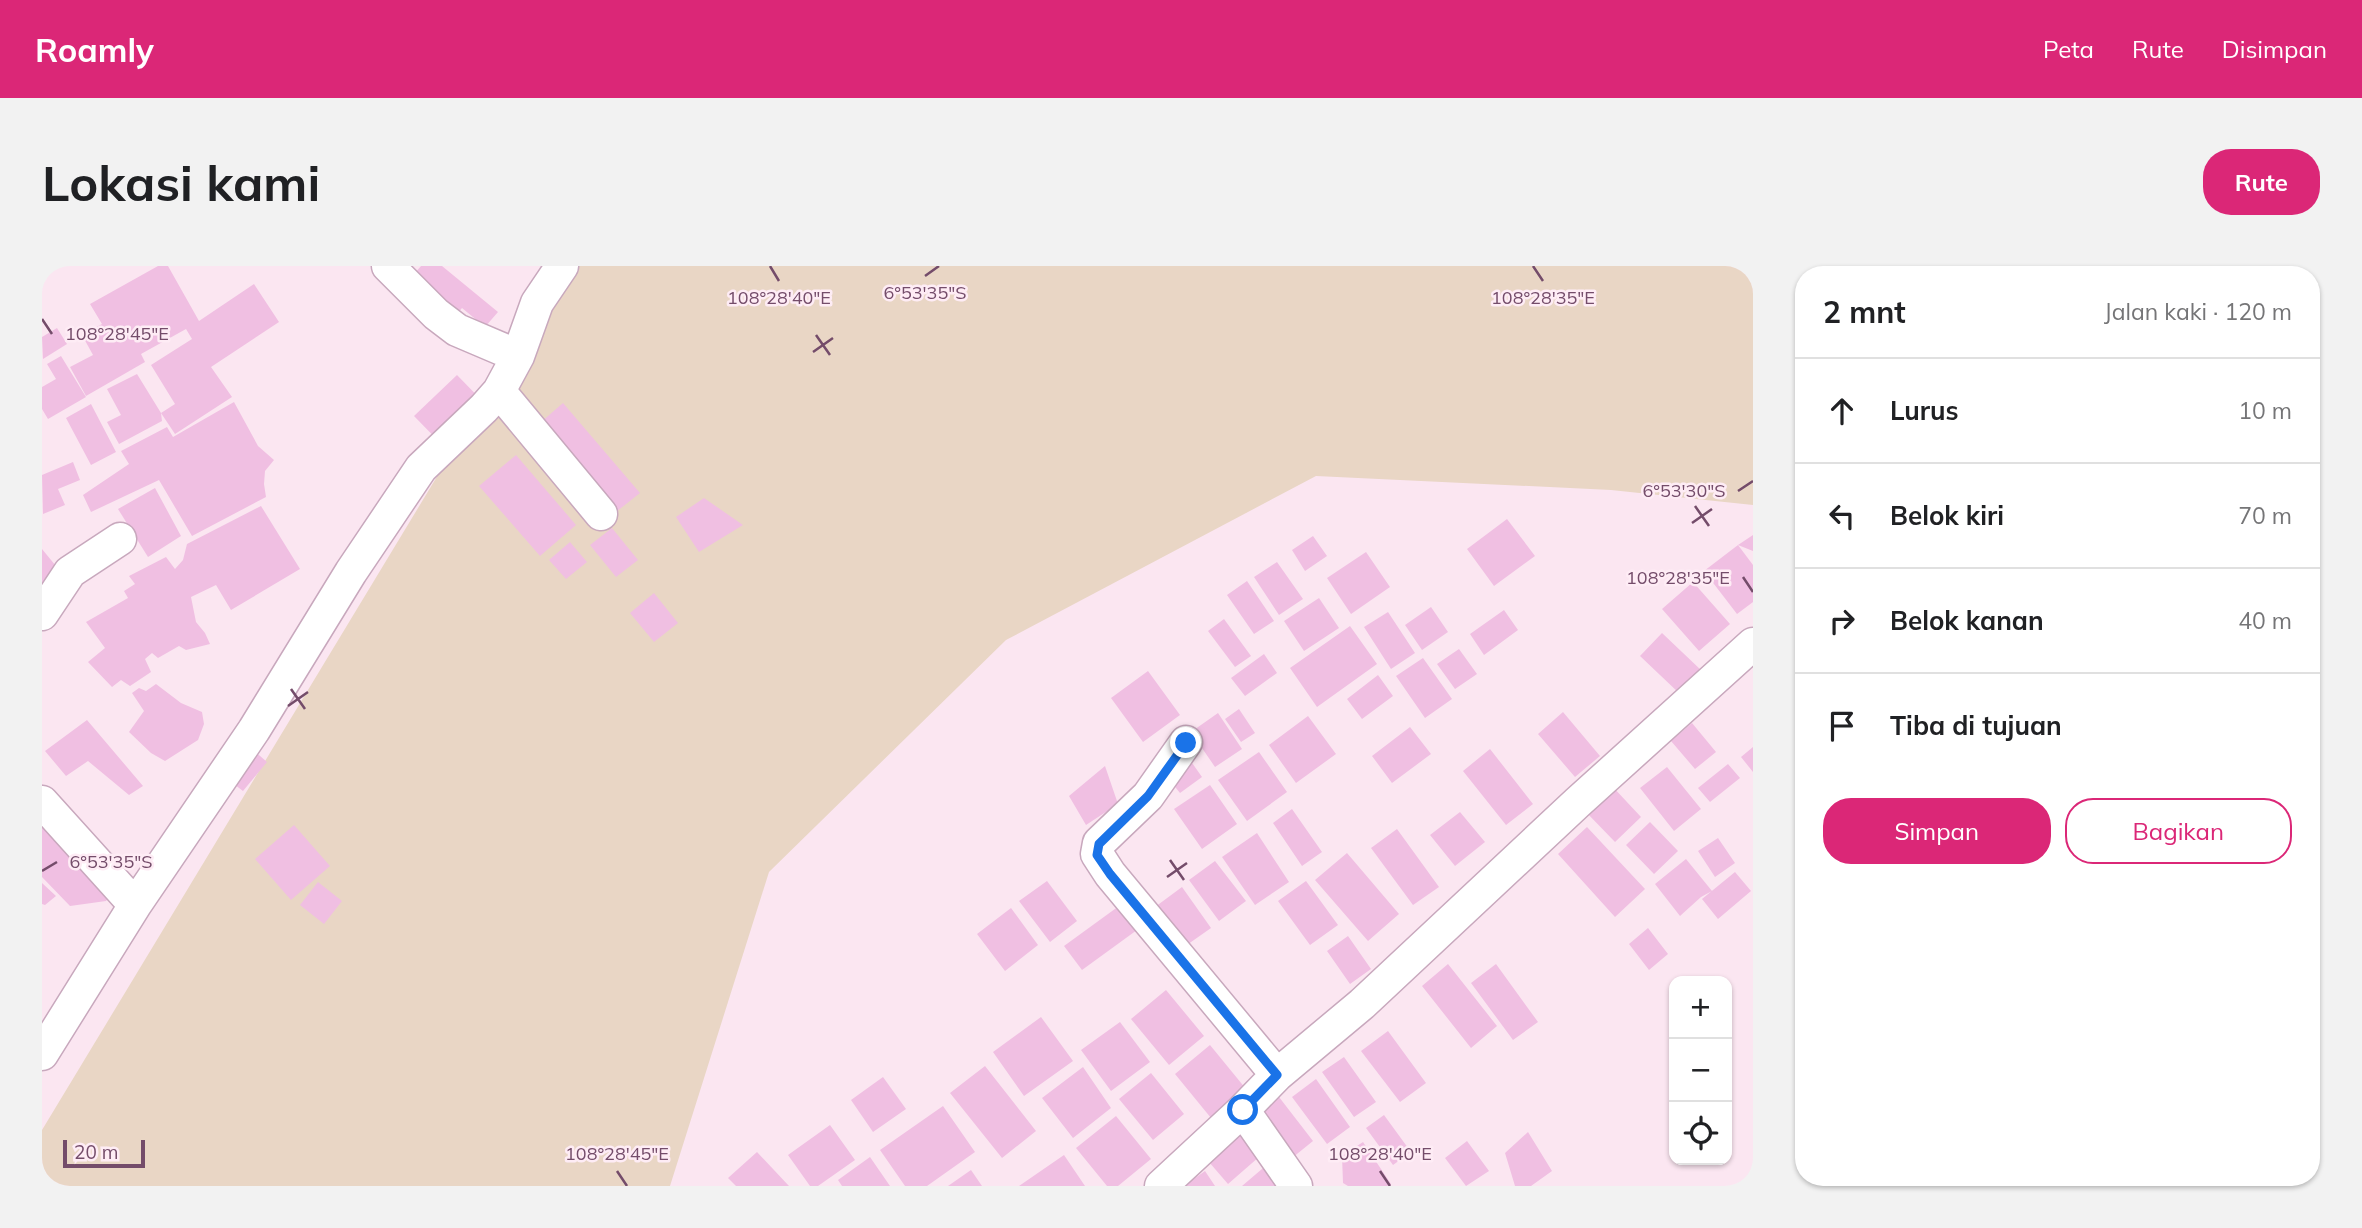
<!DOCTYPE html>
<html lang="id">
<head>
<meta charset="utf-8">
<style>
	:root { --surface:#fff; --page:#f2f2f2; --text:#202124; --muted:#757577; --line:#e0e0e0; --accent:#db2777 }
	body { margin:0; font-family:Mulish,sans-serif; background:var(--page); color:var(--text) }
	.controls { position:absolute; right:21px; bottom:21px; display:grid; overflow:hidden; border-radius:14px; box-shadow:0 2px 5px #0004 }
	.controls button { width:63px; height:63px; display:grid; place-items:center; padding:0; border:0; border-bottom:2px solid var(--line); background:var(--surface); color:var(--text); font:35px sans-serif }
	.scale { position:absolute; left:21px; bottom:18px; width:82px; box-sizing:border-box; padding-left:7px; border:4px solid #744c6a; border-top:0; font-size:19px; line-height:24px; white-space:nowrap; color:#744c6a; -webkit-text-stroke:5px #feecf5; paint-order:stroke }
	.stop { position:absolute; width:21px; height:21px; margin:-16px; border:5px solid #1a73e8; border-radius:50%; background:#fff }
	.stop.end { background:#1a73e8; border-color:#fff; box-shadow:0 2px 7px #0008 }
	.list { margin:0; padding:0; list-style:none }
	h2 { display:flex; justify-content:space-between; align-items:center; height:91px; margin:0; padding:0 28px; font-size:30px }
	h2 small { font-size:23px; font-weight:400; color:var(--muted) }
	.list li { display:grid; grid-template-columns:46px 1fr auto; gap:21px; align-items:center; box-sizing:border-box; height:105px; padding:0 28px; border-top:2px solid var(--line) }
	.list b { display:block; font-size:26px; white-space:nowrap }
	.list em { font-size:23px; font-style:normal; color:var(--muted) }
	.actions { display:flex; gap:14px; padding:21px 28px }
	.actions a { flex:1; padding:16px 0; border:2px solid var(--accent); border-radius:28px; text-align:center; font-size:24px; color:var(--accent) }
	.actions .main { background:var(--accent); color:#fff }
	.icon { flex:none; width:38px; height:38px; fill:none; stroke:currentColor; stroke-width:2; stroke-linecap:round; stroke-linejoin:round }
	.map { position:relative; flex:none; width:1711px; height:920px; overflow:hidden; border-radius:28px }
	header { display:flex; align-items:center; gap:42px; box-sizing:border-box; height:98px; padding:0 35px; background:var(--accent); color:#fff }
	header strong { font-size:33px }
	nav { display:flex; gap:38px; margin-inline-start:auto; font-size:24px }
	.intro { display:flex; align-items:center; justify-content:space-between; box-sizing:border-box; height:168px; padding:0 42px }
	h1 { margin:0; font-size:49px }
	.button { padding:18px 32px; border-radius:28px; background:var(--accent); color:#fff; font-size:24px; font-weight:700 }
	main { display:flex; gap:42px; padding:0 42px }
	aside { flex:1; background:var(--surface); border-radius:28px; box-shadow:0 2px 5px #0004 }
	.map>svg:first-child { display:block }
	.green { fill:#e9d6c5 }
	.building { fill:#f0bfe2 }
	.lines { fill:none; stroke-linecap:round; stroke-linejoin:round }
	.minor-casing { stroke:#c8a8bd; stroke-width:35 }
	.minor { stroke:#fff; stroke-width:32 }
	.route { stroke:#1a73e8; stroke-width:9 }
	.ticks { fill:none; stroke:#744c6a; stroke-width:2.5 }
	.ticks-label { font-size:18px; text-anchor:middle; fill:#744c6a; stroke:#feecf5; stroke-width:5; stroke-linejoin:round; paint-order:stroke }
</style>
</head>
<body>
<header>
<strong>Roamly</strong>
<nav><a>Peta</a><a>Rute</a><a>Disimpan</a></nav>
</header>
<div class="intro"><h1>Lokasi kami</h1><a class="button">Rute</a></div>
<main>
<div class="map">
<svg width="1711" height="920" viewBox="0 0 1711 920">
	<rect width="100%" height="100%" fill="#fbe6f1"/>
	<!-- green -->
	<path class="green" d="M 525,0 L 1711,0 L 1711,239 L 1569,224 L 1274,210 L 964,374 L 727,606 L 628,920 L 0,920 L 0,864 L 506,27 Z"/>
	<!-- building -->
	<path class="building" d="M 116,0 L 126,0 L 157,55 L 212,18 L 237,56 L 169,101 L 190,131 L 133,168 L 119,147 L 133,138 L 109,99 L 150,73 L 144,63 L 99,88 L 103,96 L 44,130 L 28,101 L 51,89 L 40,69 L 60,58 L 48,38 Z
		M 379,0 L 400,0 L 456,46 L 443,61 L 420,42 L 412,52 L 366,15 Z
		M 15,62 L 25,78 L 1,93 L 0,71 Z
		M 19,90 L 44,131 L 6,153 L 0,143 L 0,121 L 14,113 L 5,98 Z
		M 95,108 L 119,147 L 120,155 L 77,178 L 65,156 L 79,149 L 65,123 Z
		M 415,109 L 453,148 L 410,189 L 372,150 Z
		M 192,136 L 216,180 L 232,194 L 223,205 L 222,218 L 224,231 L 150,270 L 117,214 L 49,246 L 41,229 L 87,198 L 79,185 L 125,161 L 131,171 Z
		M 521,137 L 598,227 L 574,246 L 498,157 Z
		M 49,138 L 74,186 L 49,199 L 24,152 Z
		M 474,189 L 534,259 L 498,290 L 437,220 Z
		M 31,196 L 38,214 L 16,223 L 23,239 L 1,248 L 0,209 Z
		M 113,222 L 139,270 L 106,291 L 76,243 Z
		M 662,232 L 701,259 L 657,286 L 634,251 Z
		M 219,240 L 258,303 L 189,344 L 174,319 L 149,331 L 154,356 L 163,367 L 168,378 L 144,384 L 137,380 L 116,392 L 110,387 L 103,393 L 109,406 L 88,420 L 79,414 L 70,421 L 46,396 L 63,382 L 44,356 L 86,332 L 82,325 L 93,318 L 87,310 L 124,291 L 133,303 L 141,294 L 145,278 Z
		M 1465,253 L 1493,290 L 1452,320 L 1425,283 Z
		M 570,262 L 596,294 L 574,311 L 548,279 Z
		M 1711,269 L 1711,285 L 1696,279 Z
		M 1271,270 L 1285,290 L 1263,305 L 1250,284 Z
		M 528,276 L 545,296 L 524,313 L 507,294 Z
		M 1696,279 L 1711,299 L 1711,336 L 1695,348 L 1662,305 Z
		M 0,283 L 18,305 L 0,320 Z
		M 1324,286 L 1348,321 L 1309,348 L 1285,312 Z
		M 1235,296 L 1261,333 L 1237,349 L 1212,311 Z
		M 1205,315 L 1232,355 L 1212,368 L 1185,329 Z
		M 1651,316 L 1688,358 L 1657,385 L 1620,343 Z
		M 612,327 L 636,357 L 612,376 L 588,347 Z
		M 1277,332 L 1297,362 L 1262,385 L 1242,355 Z
		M 1389,341 L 1406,366 L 1380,384 L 1363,359 Z
		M 1462,344 L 1476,364 L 1442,389 L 1428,368 Z
		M 1346,346 L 1373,387 L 1349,403 L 1322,361 Z
		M 1182,353 L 1209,390 L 1193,401 L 1166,365 Z
		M 1308,360 L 1335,398 L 1275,441 L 1248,402 Z
		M 1620,367 L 1660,405 L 1638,428 L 1598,390 Z
		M 1417,383 L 1435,408 L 1413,423 L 1395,398 Z
		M 1222,388 L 1235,407 L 1203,430 L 1189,412 Z
		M 1381,392 L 1410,433 L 1383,452 L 1354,410 Z
		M 1106,405 L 1138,449 L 1101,476 L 1069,432 Z
		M 1336,409 L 1351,430 L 1320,453 L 1305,433 Z
		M 114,418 L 139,437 L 160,446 L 162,458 L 156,474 L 123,495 L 109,487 L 87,466 L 102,445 L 90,427 L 97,422 L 104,425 Z
		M 1197,443 L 1213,467 L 1199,476 L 1183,453 Z
		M 1521,446 L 1558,490 L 1533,511 L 1496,468 Z
		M 1176,447 L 1200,483 L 1173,501 L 1149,466 Z
		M 1266,450 L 1294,488 L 1254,517 L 1227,479 Z
		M 45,454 L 101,520 L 87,529 L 46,495 L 24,510 L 3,485 Z
		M 1650,457 L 1674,486 L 1653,503 L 1629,475 Z
		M 1368,461 L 1389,488 L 1350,517 L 1330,490 Z
		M 197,472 L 225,496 L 201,525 L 168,500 Z
		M 1711,481 L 1711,506 L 1699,491 Z
		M 1448,483 L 1491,538 L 1464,559 L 1421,505 Z
		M 1217,486 L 1245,526 L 1205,555 L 1176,514 Z
		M 1148,494 L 1160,511 L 1138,527 L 1125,511 Z
		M 1686,498 L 1698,512 L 1668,536 L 1656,522 Z
		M 1063,500 L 1076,538 L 1044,559 L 1027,530 Z
		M 1625,501 L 1659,543 L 1632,565 L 1598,522 Z
		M 0,518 L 19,540 L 77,619 L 64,635 L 28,640 L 0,611 Z
		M 1168,519 L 1195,558 L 1160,583 L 1132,543 Z
		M 1570,520 L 1599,551 L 1573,576 L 1543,545 Z
		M 1250,543 L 1280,586 L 1260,600 L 1231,557 Z
		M 1418,546 L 1443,576 L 1413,600 L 1388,569 Z
		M 1608,556 L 1636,585 L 1612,608 L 1584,579 Z
		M 252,559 L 288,600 L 249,634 L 213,593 Z
		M 1545,561 L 1603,623 L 1573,651 L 1516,588 Z
		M 1355,563 L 1397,621 L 1371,639 L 1329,582 Z
		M 1215,567 L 1247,616 L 1213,639 L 1180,591 Z
		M 1676,572 L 1693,597 L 1673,611 L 1656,585 Z
		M 1305,587 L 1357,648 L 1326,675 L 1273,614 Z
		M 1644,593 L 1670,625 L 1659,631 L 1638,650 L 1613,618 Z
		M 1173,595 L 1204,635 L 1177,655 L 1147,614 Z
		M 1693,606 L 1709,625 L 1676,653 L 1660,633 Z
		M 1005,615 L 1035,655 L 1008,676 L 977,635 Z
		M 1264,615 L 1296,659 L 1268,679 L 1236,635 Z
		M 276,616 L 300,635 L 282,658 L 258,639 Z
		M 0,617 L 14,630 L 3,639 L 0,638 Z
		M 1140,621 L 1169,662 L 1142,681 L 1113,641 Z
		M 1077,640 L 1095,664 L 1040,704 L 1022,680 Z
		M 969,642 L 996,679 L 963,705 L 935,668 Z
		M 1606,662 L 1626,688 L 1607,704 L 1587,678 Z
		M 1306,670 L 1329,703 L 1308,718 L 1285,685 Z
		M 1406,698 L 1455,760 L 1429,782 L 1380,720 Z
		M 1454,698 L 1496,756 L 1471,774 L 1429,717 Z
		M 1124,724 L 1162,770 L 1127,799 L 1089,753 Z
		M 999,751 L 1031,795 L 982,830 L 951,786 Z
		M 1078,756 L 1108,796 L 1069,825 L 1039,784 Z
		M 1346,765 L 1384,817 L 1358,836 L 1319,785 Z
		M 1168,779 L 1204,823 L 1169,852 L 1133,808 Z
		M 1302,791 L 1334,836 L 1312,851 L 1280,806 Z
		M 943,800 L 994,865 L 960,892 L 908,827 Z
		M 1041,801 L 1069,842 L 1031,872 L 1000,832 Z
		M 1109,807 L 1142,848 L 1111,874 L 1077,833 Z
		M 841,811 L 864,843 L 831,866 L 809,834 Z
		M 1274,813 L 1308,861 L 1285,878 L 1250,831 Z
		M 1237,831 L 1271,875 L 1250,892 L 1216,848 Z
		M 901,840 L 933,886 L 885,920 L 863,920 L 838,884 Z
		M 1342,849 L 1369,886 L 1351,899 L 1324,862 Z
		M 1074,850 L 1109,893 L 1076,920 L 1065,920 L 1034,882 Z
		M 788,859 L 813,894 L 776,920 L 768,920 L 746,889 Z
		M 1206,863 L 1225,884 L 1186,918 L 1167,896 Z
		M 1486,866 L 1510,905 L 1489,920 L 1473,920 L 1463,887 Z
		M 1425,875 L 1447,905 L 1424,920 L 1403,892 Z
		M 1321,876 L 1349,918 L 1346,920 L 1306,920 L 1301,917 L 1300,890 Z
		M 715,886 L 747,920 L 694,920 L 686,912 Z
		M 1022,889 L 1043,920 L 977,920 Z
		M 828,891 L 848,920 L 800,920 L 796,914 Z
		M 1227,897 L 1238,920 L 1200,920 Z
		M 929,904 L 940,920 L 906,920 Z
		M 1163,905 L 1173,920 L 1142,920 Z"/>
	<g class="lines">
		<defs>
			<path id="minor" d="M 346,0 L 394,48 L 415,64 L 476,90
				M 457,125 L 559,248
				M 0,348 L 28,306 L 78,273
				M 1144,476 L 1106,530 L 1057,577 L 1055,588 L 1068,608 L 1235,809
				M 0,536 L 93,639
				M 0,788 L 93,639 L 212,464 L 309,306 L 379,202 L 442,142 L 457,125 L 476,90 L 495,37 L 520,0
				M 1201,844 L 1254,920
				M 1119,920 L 1201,844 L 1235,809 L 1320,738 L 1536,536 L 1711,378"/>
		</defs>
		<!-- minor casing -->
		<use href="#minor" class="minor-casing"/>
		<!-- minor -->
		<use href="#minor" class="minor"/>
	</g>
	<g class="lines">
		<!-- route -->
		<path class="route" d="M 1144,477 L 1106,530 L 1057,578 L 1055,589 L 1068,608 L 1235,809 L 1201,844"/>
	</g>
	<!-- ticks -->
	<path class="ticks" d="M 728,0 L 737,15M 1491,0 L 1501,15M 883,10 L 897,0M 0,53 L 10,68M 774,69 L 788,89M 771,86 L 791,72M 1696,225 L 1711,215M 1653,240 L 1667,260M 1650,257 L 1670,243M 1701,311 L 1711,326M 249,423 L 263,443M 246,440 L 266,426M 1128,594 L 1142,614M 0,605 L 15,596M 1125,611 L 1145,597M 575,905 L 585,920M 1338,905 L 1348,920"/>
	<g class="ticks-label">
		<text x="883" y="33">6°53'35"S</text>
		<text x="737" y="38">108°28'40"E</text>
		<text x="1501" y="38">108°28'35"E</text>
		<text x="75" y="74">108°28'45"E</text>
		<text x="1642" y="231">6°53'30"S</text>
		<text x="1636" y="318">108°28'35"E</text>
		<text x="69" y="602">6°53'35"S</text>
		<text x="575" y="894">108°28'45"E</text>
		<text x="1338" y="894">108°28'40"E</text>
	</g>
</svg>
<div class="controls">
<button>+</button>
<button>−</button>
<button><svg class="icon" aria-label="locate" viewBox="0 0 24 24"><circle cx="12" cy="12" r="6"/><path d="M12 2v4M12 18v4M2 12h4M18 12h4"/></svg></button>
</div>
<div class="scale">20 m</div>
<div class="stop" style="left:1201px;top:844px"></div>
<div class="stop end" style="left:1144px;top:477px"></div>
</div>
<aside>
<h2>2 mnt<small>Jalan kaki · 120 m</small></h2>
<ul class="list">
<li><svg class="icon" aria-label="ahead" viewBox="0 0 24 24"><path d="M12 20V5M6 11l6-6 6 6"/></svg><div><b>Lurus</b></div><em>10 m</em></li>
<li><svg class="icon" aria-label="left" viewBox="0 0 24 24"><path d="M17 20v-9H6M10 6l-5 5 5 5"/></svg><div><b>Belok kiri</b></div><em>70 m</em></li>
<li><svg class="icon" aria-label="right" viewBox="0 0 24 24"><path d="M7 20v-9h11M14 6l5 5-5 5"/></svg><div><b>Belok kanan</b></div><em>40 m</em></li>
<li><svg class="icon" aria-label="arrive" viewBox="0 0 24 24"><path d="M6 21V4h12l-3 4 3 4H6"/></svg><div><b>Tiba di tujuan</b></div></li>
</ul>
<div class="actions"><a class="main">Simpan</a><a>Bagikan</a></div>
</aside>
</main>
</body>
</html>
